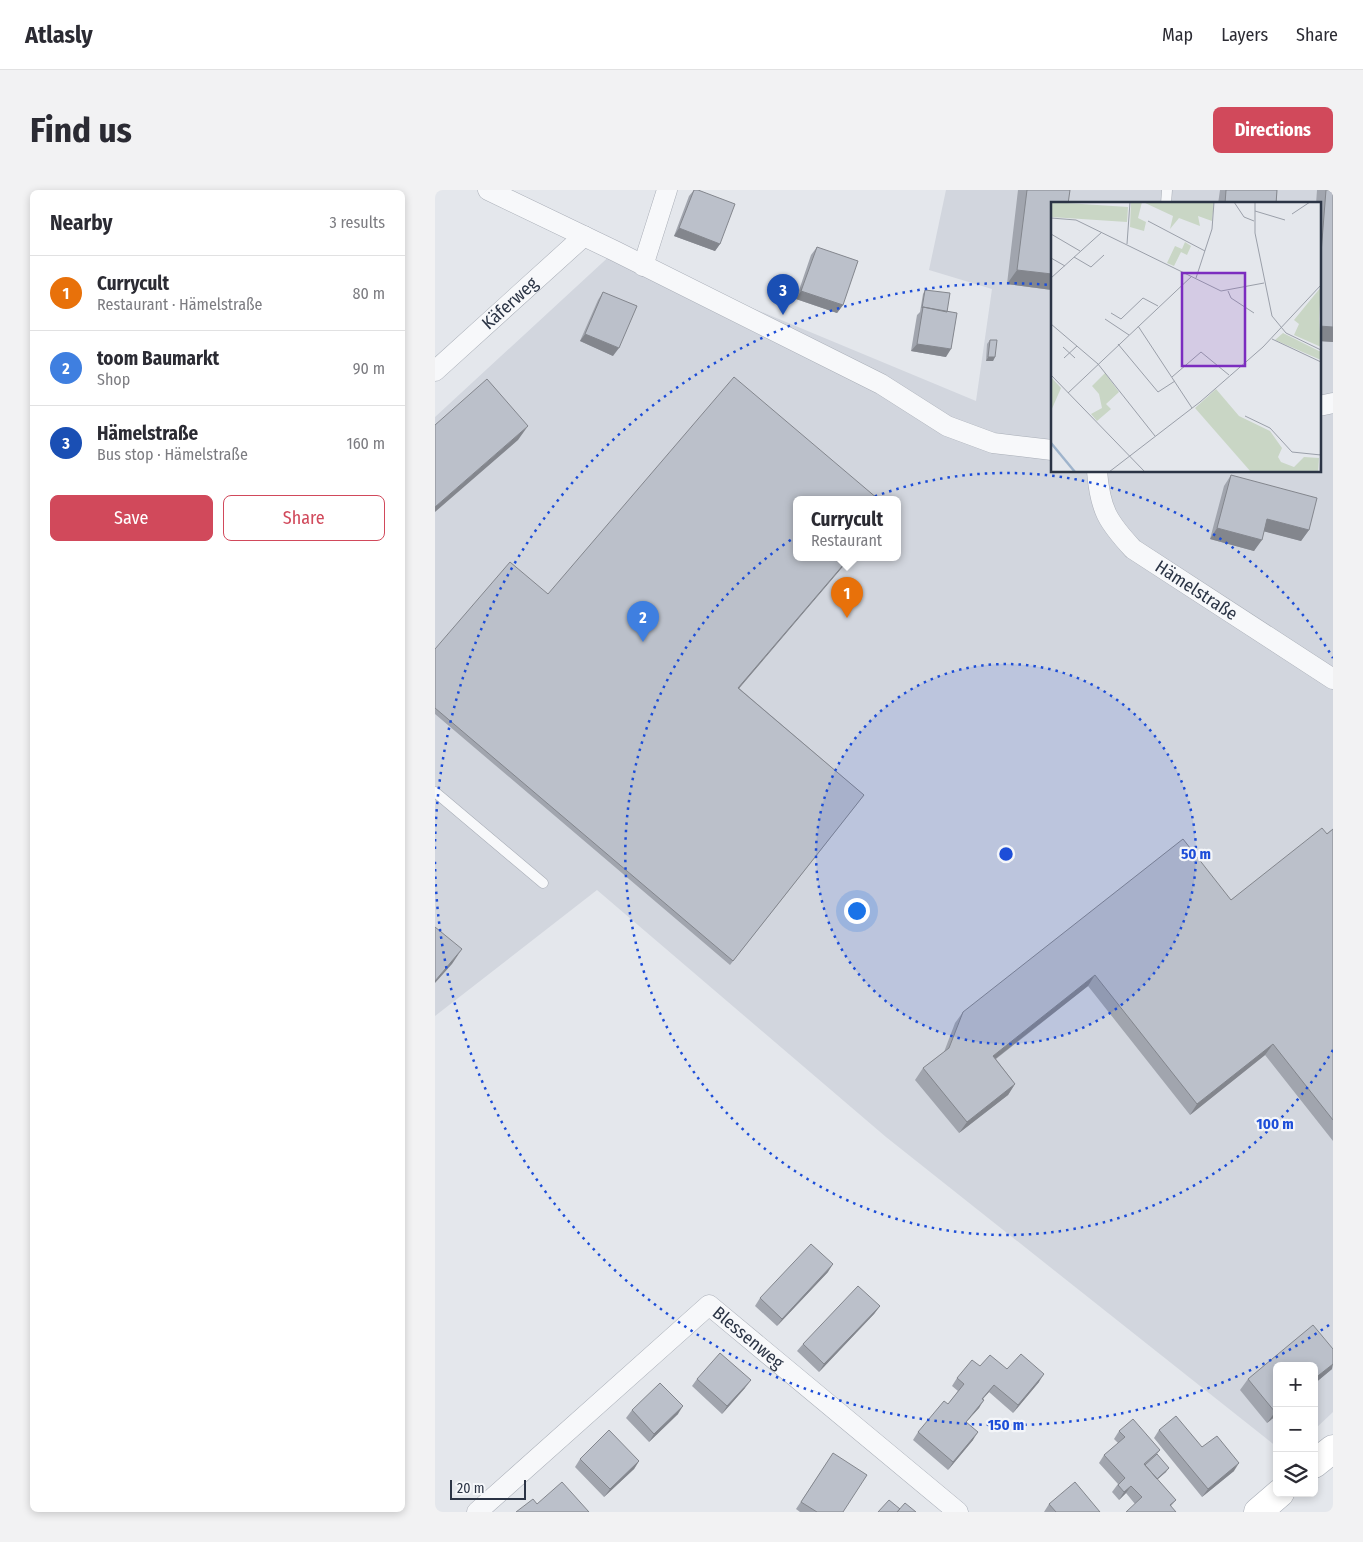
<!DOCTYPE html>
<html lang="en">
<head>
<meta charset="utf-8">
<style>
	:root { --surface:#fff; --page:#f2f2f3; --text:#2b2b33; --muted:#7c7c81; --line:#e1e1e2; --accent:#d1495b }
	body { margin:0; font-family:"Fira Sans Condensed",sans-serif; background:var(--page); color:var(--text) }
	.controls { position:absolute; right:15px; bottom:15px; display:grid; overflow:hidden; border-radius:8px; box-shadow:0 2px 8px #0003 }
	.controls button { width:45px; height:45px; display:grid; place-items:center; padding:0; border:0; border-bottom:1px solid var(--line); background:var(--surface); color:var(--text); font:25px sans-serif }
	.scale { position:absolute; left:15px; bottom:12px; width:76px; box-sizing:border-box; padding-left:5px; border:2px solid #2b3445; border-top:0; font-size:14px; line-height:18px; white-space:nowrap; color:#2b3445; -webkit-text-stroke:4px #f4f6f9; paint-order:stroke }
	.you { position:absolute; left:421px; top:720px; width:18px; height:18px; margin:-12px; border:4px solid #fff; border-radius:50%; background:#1a73e8; box-shadow:0 0 0 8px #1a73e833 }
	.badge { display:grid; place-items:center; width:32px; height:32px; border-radius:50%; background:var(--accent); color:#fff; font-size:16px; font-weight:700 }
	.pin { position:absolute; translate:-50% -41px; filter:drop-shadow(0 1px 2px #0008) }
	.pin::after { content:''; position:absolute; top:26px; width:18px; height:15px; background:inherit; clip-path:polygon(0 0,100% 0,50% 100%) }
	.popup { position:absolute; left:358px; top:306px; width:108px; height:65px; box-sizing:border-box; display:grid; place-content:center; border-radius:8px; background:var(--surface); filter:drop-shadow(0 1px 4px #0005); font-size:16px; white-space:nowrap; color:var(--muted) }
	.popup b { font-size:19px; color:var(--text) }
	.popup::after { content:''; position:absolute; left:50%; top:100%; margin-left:-10px; border:10px solid transparent; border-top-color:var(--surface) }
	.list { margin:0; padding:0; list-style:none }
	h2 { display:flex; justify-content:space-between; align-items:center; height:65px; margin:0; padding:0 20px; font-size:21px }
	h2 small { font-size:16px; font-weight:400; color:var(--muted) }
	.list li { display:grid; grid-template-columns:32px 1fr auto; gap:15px; align-items:center; box-sizing:border-box; height:75px; padding:0 20px; border-top:1px solid var(--line) }
	.list b { display:block; font-size:19px; white-space:nowrap }
	.list p { margin:0; font-size:16px; white-space:nowrap; color:var(--muted) }
	.list em { font-size:16px; font-style:normal; color:var(--muted) }
	.actions { display:flex; gap:10px; padding:15px 20px }
	.actions a { flex:1; padding:11px 0; border:1px solid var(--accent); border-radius:8px; text-align:center; font-size:18px; color:var(--accent) }
	.actions .main { background:var(--accent); color:#fff }
	.icon { flex:none; width:28px; height:28px; fill:none; stroke:currentColor; stroke-width:2; stroke-linecap:round; stroke-linejoin:round }
	.map { position:relative; flex:none; width:898px; height:1322px; overflow:hidden; border-radius:8px }
	header { display:flex; align-items:center; gap:30px; box-sizing:border-box; height:70px; padding:0 25px; background:var(--surface); border-bottom:1px solid var(--line) }
	header strong { font-size:24px }
	nav { display:flex; gap:28px; margin-inline-start:auto; font-size:18px }
	.intro { display:flex; align-items:center; justify-content:space-between; box-sizing:border-box; height:120px; padding:0 30px }
	h1 { margin:0; font-size:35px }
	.button { padding:12px 22px; border-radius:8px; background:var(--accent); color:#fff; font-size:18px; font-weight:700 }
	main { display:flex; gap:30px; padding:0 30px }
	aside { flex:1; background:var(--surface); border-radius:8px; box-shadow:0 2px 8px #0003 }
	.map>svg:first-child { display:block }
	.built { fill:#d2d6de; fill-rule:evenodd }
	.lines { fill:none; stroke-linecap:round; stroke-linejoin:round }
	.lane-casing { stroke:#a9aeb7; stroke-width:11 }
	.street-casing { stroke:#a9aeb7; stroke-width:21 }
	.secondary-casing { stroke:#a9aeb7; stroke-width:29 }
	.lane { stroke:#f7f8fa; stroke-width:10 }
	.street { stroke:#f7f8fa; stroke-width:20 }
	.secondary { stroke:#fff; stroke-width:28 }
	.wall { fill:#a1a5ae }
	.shaded-wall { fill:#83868d }
	.building { fill:#bbc0ca; stroke:#83868d }
	.ring { fill:none; stroke:#1d4ed8; stroke-width:2.5; stroke-dasharray:2.5 5 }
	.labels { text-anchor:middle; dominant-baseline:central; stroke-width:4.5; stroke-linejoin:round; paint-order:stroke }
	.street-label { font-size:18px; fill:#2b3445; stroke:#f4f6f9 }
	.inset-river { fill:none; stroke:#9fb4cc; stroke-width:2.5 }
	.inset-road { fill:none; stroke:#9a9fa9; stroke-width:1 }
	.view { fill:#7b2cbf; fill-opacity:0.15; stroke:#7b2cbf; stroke-width:2.5 }
	.inset-edge { fill:none; stroke:#2b3445; stroke-width:2.5 }
	.centre { fill:#1d4ed8; stroke:#f4f6f9; stroke-width:2.5 }
	.ring-label { font-size:15px; text-anchor:middle; font-weight:bold; fill:#1d4ed8; stroke:#f4f6f9; stroke-width:4.5; stroke-linejoin:round; paint-order:stroke }
</style>
</head>
<body>
<header>
<strong>Atlasly</strong>
<nav><a>Map</a><a>Layers</a><a>Share</a></nav>
</header>
<div class="intro"><h1>Find us</h1><a class="button">Directions</a></div>
<main>
<aside>
<h2>Nearby<small>3 results</small></h2>
<ul class="list">
<li><span class="badge" style="background:#e8710a">1</span><div><b>Currycult</b><p>Restaurant · Hämelstraße</p></div><em>80 m</em></li>
<li><span class="badge" style="background:#3f7fe0">2</span><div><b>toom Baumarkt</b><p>Shop</p></div><em>90 m</em></li>
<li><span class="badge" style="background:#1a4fb4">3</span><div><b>Hämelstraße</b><p>Bus stop · Hämelstraße</p></div><em>160 m</em></li>
</ul>
<div class="actions"><a class="main">Save</a><a>Share</a></div>
</aside>
<div class="map">
<svg width="898" height="1322" viewBox="0 0 898 1322">
	<rect width="100%" height="100%" fill="#e4e7ec"/>
	<!-- built -->
	<path class="built" d="M 511,0 L 898,0 L 898,1222 L 879,1240 L 879,1176 L 842,1176 L 842,1257 L 451,947 L 162,700 L 0,826 L 0,227 L 180,61 L 541,211 L 557,99 L 494,80 ZM 617,14 L 884,14 L 884,281 L 617,281 ZM 362,309 L 462,309 L 462,367 L 362,367 Z"/>
	<g class="lines">
		<defs>
			<path id="lane" d="M 731,14 L 732,0
				M 0,602 L 108,693"/>
			<g id="street">
				<path d="M 53,0 L 180,61 L 446,194 L 512,236 L 558,253 L 617,260"/>
				<path d="M 208,76 L 232,0"/>
				<path id="s1" d="M 0,181 L 149,46"/>
				<path d="M 884,216 L 898,213"/>
				<path id="s2" d="M 662,281 C 665,320 673,332 698,359 L 898,489"/>
				<path id="s3" d="M 42,1322 L 274,1115 L 523,1322"/>
			</g>
			<path id="secondary" d="M 879,1274 L 898,1259
				M 823,1322 L 845,1303"/>
		</defs>
		<!-- lane casing -->
		<use href="#lane" class="lane-casing"/>
		<!-- street casing -->
		<use href="#street" class="street-casing"/>
		<!-- secondary casing -->
		<use href="#secondary" class="secondary-casing"/>
		<!-- lane -->
		<use href="#lane" class="lane"/>
		<!-- street -->
		<use href="#street" class="street"/>
		<!-- secondary -->
		<use href="#secondary" class="secondary"/>
	</g>
	<!-- wall -->
	<path class="wall" d="M 259,0 L 285,54 L 280,61 L 239,46 L 254,6 Z
		M 583,0 L 635,0 L 617,100 L 572,94 Z
		M 785,0 L 842,0 L 841,14 L 783,14 Z
		M 882,0 L 898,0 L 898,152 L 884,151 L 884,14 L 881,14 Z
		M 382,57 L 408,115 L 402,123 L 361,109 L 376,65 Z
		M 490,100 L 512,122 L 511,167 L 476,161 L 482,125 L 485,122 L 488,104 Z
		M 168,102 L 178,166 L 145,151 L 163,110 Z
		M 555,150 L 560,167 L 558,171 L 551,171 L 552,154 Z
		M 796,285 L 874,340 L 866,351 L 829,341 L 819,361 L 775,349 L 789,296 Z
		M 362,367 L 416,367 L 304,498 L 429,605 L 295,775 L 0,524 L 0,459 L 113,404 Z
		M 898,639 L 898,951 L 830,865 L 755,925 L 653,796 L 561,869 L 580,894 L 573,905 L 524,943 L 480,890 L 488,878 L 509,862 L 520,833 L 528,822 L 796,710 Z
		M 393,1082 L 342,1136 L 320,1116 L 325,1108 Z
		M 445,1116 L 439,1124 L 384,1182 L 362,1161 L 368,1154 Z
		M 898,1159 L 897,1179 L 879,1194 L 879,1176 L 842,1225 L 832,1233 L 805,1200 L 813,1189 Z
		M 545,1176 L 572,1179 L 604,1192 L 578,1223 L 554,1202 L 548,1209 L 544,1218 L 531,1232 L 538,1250 L 513,1280 L 478,1250 L 483,1242 L 513,1214 L 523,1201 L 517,1196 L 522,1188 Z
		M 262,1189 L 310,1198 L 287,1224 L 257,1196 Z
		M 197,1220 L 243,1224 L 214,1252 L 191,1228 Z
		M 724,1240 L 767,1257 L 799,1281 L 767,1307 L 719,1248 Z
		M 684,1241 L 725,1260 L 722,1264 L 731,1282 L 722,1289 L 741,1310 L 736,1316 L 700,1314 L 691,1303 L 684,1310 L 677,1302 L 683,1294 L 664,1273 L 669,1265 L 683,1253 L 679,1249 Z
		M 145,1269 L 204,1271 L 199,1279 L 169,1307 L 140,1277 Z
		M 393,1271 L 408,1322 L 365,1322 L 361,1319 Z
		M 614,1314 L 665,1322 L 609,1322 Z"/>
	<!-- shaded-wall -->
	<path class="shaded-wall" d="M 244,38 L 285,54 L 280,61 L 239,46 Z
		M 582,80 L 617,84 L 617,100 L 572,94 Z
		M 366,101 L 408,115 L 402,123 L 361,109 Z
		M 884,136 L 898,137 L 898,152 L 884,151 Z
		M 150,144 L 184,158 L 178,166 L 145,151 Z
		M 482,154 L 516,159 L 511,167 L 476,161 Z
		M 553,167 L 560,167 L 558,171 L 551,171 Z
		M 93,236 L 83,250 L 0,322 L 0,317 Z
		M 832,329 L 874,340 L 866,351 L 824,340 Z
		M 782,338 L 827,350 L 819,361 L 775,349 Z
		M 415,367 L 416,367 L 301,502 L 303,498 Z
		M 27,759 L 17,774 L 0,793 L 0,791 Z
		M 660,785 L 653,796 L 550,877 L 558,866 Z
		M 838,854 L 830,865 L 755,925 L 762,914 Z
		M 580,894 L 573,905 L 524,943 L 532,932 Z
		M 398,1074 L 393,1082 L 342,1136 L 347,1129 Z
		M 445,1116 L 439,1124 L 384,1182 L 389,1174 Z
		M 898,1174 L 897,1179 L 879,1194 L 879,1189 Z
		M 609,1184 L 604,1192 L 578,1223 L 583,1215 Z
		M 316,1190 L 310,1198 L 287,1224 L 292,1216 Z
		M 559,1195 L 554,1202 L 541,1216 Z
		M 549,1210 L 544,1218 L 525,1239 L 531,1232 Z
		M 248,1216 L 243,1224 L 214,1252 L 219,1244 Z
		M 842,1220 L 842,1225 L 832,1233 L 840,1222 Z
		M 543,1242 L 538,1250 L 513,1280 L 518,1272 Z
		M 204,1271 L 199,1279 L 169,1307 L 175,1299 Z
		M 804,1273 L 799,1281 L 767,1307 L 773,1299 Z
		M 734,1278 L 731,1282 L 716,1295 L 718,1291 Z
		M 696,1296 L 691,1303 L 684,1310 L 689,1302 Z"/>
	<!-- building -->
	<path class="building" d="M 259,0 L 263,0 L 300,14 L 285,54 L 244,38 Z
		M 592,0 L 635,0 L 633,14 L 617,14 L 617,84 L 582,80 Z
		M 791,0 L 842,0 L 841,14 L 790,14 Z
		M 891,0 L 898,0 L 898,137 L 884,136 L 884,89 Z
		M 382,57 L 423,71 L 408,115 L 366,101 Z
		M 490,100 L 515,103 L 512,122 L 488,117 L 487,118 Z
		M 168,102 L 202,116 L 184,158 L 150,144 Z
		M 488,117 L 522,123 L 516,159 L 482,154 Z
		M 555,150 L 562,150 L 560,167 L 553,167 Z
		M 299,187 L 443,309 L 362,309 L 362,367 L 415,367 L 303,498 L 429,605 L 298,771 L 0,518 L 0,459 L 75,372 L 113,404 Z
		M 52,189 L 93,236 L 0,317 L 0,235 Z
		M 796,285 L 882,308 L 874,340 L 832,329 L 827,350 L 782,338 Z
		M 887,638 L 892,644 L 898,639 L 898,930 L 838,854 L 762,914 L 660,785 L 558,866 L 580,894 L 532,932 L 488,878 L 514,858 L 528,822 L 748,649 L 796,710 Z
		M 0,737 L 27,759 L 0,791 Z
		M 376,1054 L 398,1074 L 347,1129 L 325,1108 Z
		M 423,1096 L 445,1116 L 389,1174 L 368,1154 Z
		M 878,1135 L 898,1159 L 898,1174 L 879,1189 L 879,1176 L 842,1176 L 842,1220 L 840,1222 L 813,1189 Z
		M 285,1163 L 316,1190 L 292,1216 L 262,1189 Z
		M 586,1164 L 609,1184 L 583,1215 L 559,1195 L 547,1209 L 549,1210 L 531,1232 L 543,1242 L 518,1272 L 483,1242 L 509,1211 L 513,1214 L 529,1194 L 522,1188 L 537,1170 L 545,1176 L 555,1165 L 572,1179 Z
		M 225,1193 L 248,1216 L 219,1244 L 197,1220 Z
		M 741,1226 L 767,1257 L 782,1246 L 804,1273 L 773,1299 L 724,1240 Z
		M 698,1229 L 725,1260 L 709,1274 L 741,1310 L 735,1315 L 741,1322 L 691,1322 L 707,1307 L 696,1296 L 689,1302 L 683,1295 L 690,1288 L 669,1265 L 690,1247 L 684,1241 Z
		M 174,1240 L 204,1271 L 175,1299 L 145,1269 Z
		M 398,1263 L 432,1285 L 408,1322 L 382,1322 L 366,1312 Z
		M 722,1264 L 734,1278 L 722,1289 L 710,1275 Z
		M 127,1292 L 154,1322 L 81,1322 L 98,1309 L 102,1314 Z
		M 640,1292 L 665,1322 L 621,1322 L 614,1314 Z
		M 454,1310 L 465,1319 L 462,1322 L 443,1322 Z
		M 470,1313 L 481,1322 L 462,1322 Z"/>
	<!-- distance rings -->
	<circle cx="571" cy="664" r="190" fill="#1d4ed8" fill-opacity=".12"/>
	<g class="ring">
		<circle cx="571" cy="664" r="190"/>
		<path d="M898 860A381 381 0 1 1 898 468"/>
		<path d="M894 1135A571 571 0 0 1 0 669M0 659A571 571 0 0 1 616 95"/>
	</g>
	<g class="labels">
		<!-- street labels -->
		<g class="street-label">
			<text stroke="none"><textPath href="#s1" startOffset="101">Käferweg</textPath></text>
			<text stroke="none"><textPath href="#s2" startOffset="164">Hämelstraße</textPath></text>
			<text stroke="none"><textPath href="#s3" startOffset="362">Blessenweg</textPath></text>
		</g>
	</g>
	<!-- overview -->
	<g transform="translate(616 12)">
		<rect width="270" height="270" fill="#e4e7ec"/>
		<path d="M 0,0 L 77,5 L 76,20 L 0,15 ZM 80,0 L 91,0 L 87,16 L 95,20 L 93,29 L 79,25 ZM 92,0 L 163,0 L 161,19 L 147,14 L 149,24 L 128,16 L 119,27 L 122,14 ZM 134,40 L 140,44 L 136,53 L 130,50 L 123,64 L 116,61 L 124,44 L 131,47 ZM 270,85 L 268,117 L 270,145 L 243,133 L 248,122 L 243,118 ZM 232,131 L 270,150 L 270,158 L 224,138 ZM 54,171 L 68,190 L 55,202 L 60,207 L 46,219 L 40,212 L 51,206 L 48,192 L 41,184 ZM 0,175 L 10,186 L 0,209 ZM 165,187 L 188,214 L 219,229 L 231,246 L 227,255 L 230,260 L 243,265 L 253,255 L 268,256 L 267,270 L 200,270 L 144,206 Z" fill="#c9d6c5"/>
		<path class="inset-river" d="M 0,241 L 24,270"/>
		<path class="inset-road" d="M 183,0 L 193,15 L 203,19M 204,0 L 204,31 L 221,114 L 235,131 L 270,148M 204,9 L 234,18M 241,12 L 259,0M 0,16 L 25,18 L 170,89 L 213,81M 97,19 L 154,49M 0,32 L 29,49M 76,42 L 79,0M 23,55 L 40,65 L 53,53M 0,56 L 14,64M 0,76 L 51,30M 145,76 L 161,27 L 163,0M 177,89 L 180,96 L 203,111M 60,111 L 70,117 L 92,96 L 107,104M 54,117 L 78,133M 0,122 L 47,162 L 104,234M 87,124 L 141,206M 221,137 L 270,160M 67,142 L 107,190 L 124,179M 12,145 L 24,156M 13,156 L 26,144M 0,173 L 94,270M 121,175 L 150,150 L 178,173M 17,191 L 141,74M 194,214 L 219,226 L 241,250 L 270,253M 58,270 L 149,200 L 212,145 L 270,83M 269,270 L 270,248"/>
		<path class="view" d="M 131,71 L 194,71 L 194,164 L 131,164 Z"/>
		<rect width="270" height="270" class="inset-edge"/>
	</g>
	<circle cx="571" cy="664" r="8" class="centre"/>
	<g class="ring-label">
		<text x="761" y="669">50 m</text>
		<text x="840" y="939">100 m</text>
		<text x="571" y="1240">150 m</text>
	</g>
</svg>
<div class="controls">
<button>+</button>
<button>−</button>
<button><svg class="icon" aria-label="layers" viewBox="0 0 24 24"><path d="M12 4l9 5-9 5-9-5zM3 14l9 5 9-5"/></svg></button>
</div>
<div class="scale">20 m</div>
<div class="you"></div>
<div class="pin badge" style="left:412px;top:428px;background:#e8710a">1</div>
<div class="popup"><b>Currycult</b>Restaurant</div>
<div class="pin badge" style="left:208px;top:452px;background:#3f7fe0">2</div>
<div class="pin badge" style="left:348px;top:125px;background:#1a4fb4">3</div>
</div>
</main>
</body>
</html>
